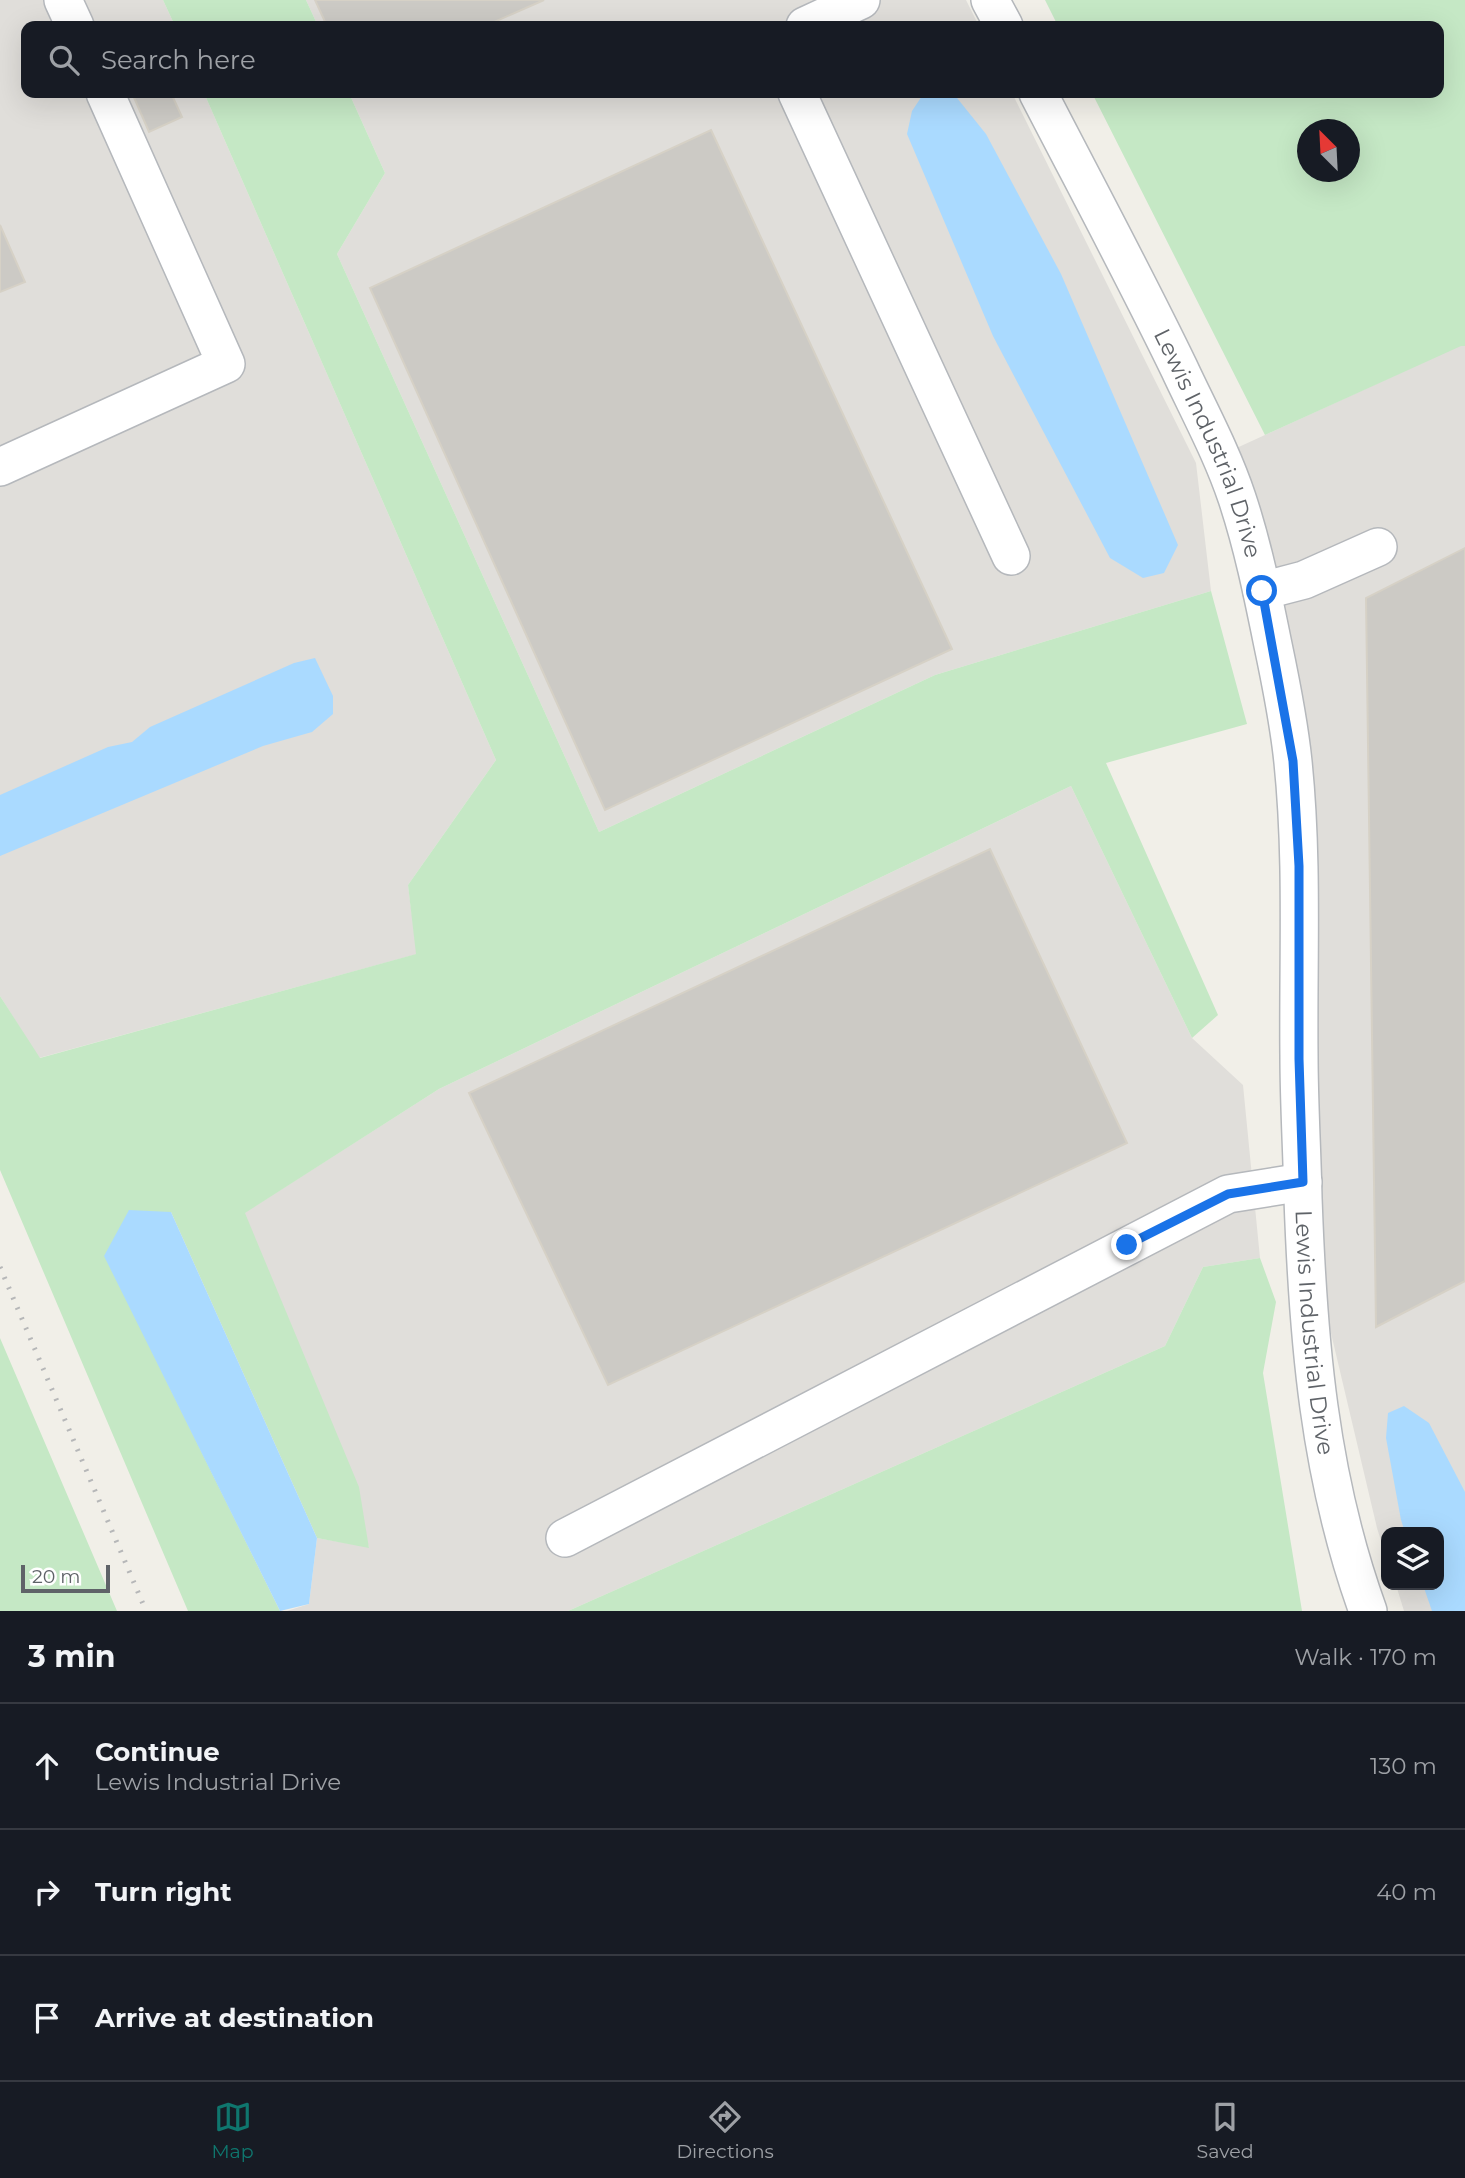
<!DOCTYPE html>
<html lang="en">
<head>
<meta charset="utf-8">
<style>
	:root { --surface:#171b24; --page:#242831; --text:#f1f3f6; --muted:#9ea1a6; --line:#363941; --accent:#0f766e }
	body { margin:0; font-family:Montserrat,sans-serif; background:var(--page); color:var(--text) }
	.controls { position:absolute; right:21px; bottom:21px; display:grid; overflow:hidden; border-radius:14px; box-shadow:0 7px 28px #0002 }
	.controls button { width:63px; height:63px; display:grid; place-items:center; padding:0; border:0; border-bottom:2px solid var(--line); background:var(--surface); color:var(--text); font:35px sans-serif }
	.compass { position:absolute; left:1297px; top:119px; width:63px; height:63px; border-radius:50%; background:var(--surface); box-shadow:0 7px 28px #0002; rotate:336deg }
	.scale { position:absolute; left:21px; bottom:18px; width:89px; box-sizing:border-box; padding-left:7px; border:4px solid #5f6368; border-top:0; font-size:19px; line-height:24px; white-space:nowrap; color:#5f6368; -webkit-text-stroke:5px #fff; paint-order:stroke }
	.stop { position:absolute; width:21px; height:21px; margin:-16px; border:5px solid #1a73e8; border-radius:50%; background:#fff }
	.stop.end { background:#1a73e8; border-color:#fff; box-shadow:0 2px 7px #0008 }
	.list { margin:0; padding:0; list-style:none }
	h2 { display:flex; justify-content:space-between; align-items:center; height:91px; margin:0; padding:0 28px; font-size:30px }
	h2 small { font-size:23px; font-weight:400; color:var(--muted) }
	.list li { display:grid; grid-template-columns:46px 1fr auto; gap:21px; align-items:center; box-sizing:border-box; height:126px; padding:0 28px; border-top:2px solid var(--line) }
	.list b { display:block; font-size:26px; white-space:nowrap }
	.list p { margin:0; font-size:23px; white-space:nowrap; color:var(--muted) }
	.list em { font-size:23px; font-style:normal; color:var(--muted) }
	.icon { flex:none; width:38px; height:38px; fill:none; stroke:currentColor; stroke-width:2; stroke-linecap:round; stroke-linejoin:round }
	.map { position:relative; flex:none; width:1465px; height:1611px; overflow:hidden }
	.search { position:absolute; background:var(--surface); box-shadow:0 7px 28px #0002; left:21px; right:21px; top:21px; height:77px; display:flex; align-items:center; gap:18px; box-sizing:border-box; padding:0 24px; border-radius:14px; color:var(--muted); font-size:26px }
	.sheet { height:469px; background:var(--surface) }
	nav { display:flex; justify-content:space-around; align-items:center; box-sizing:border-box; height:98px; border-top:2px solid var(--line); background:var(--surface); font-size:19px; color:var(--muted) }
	nav a { display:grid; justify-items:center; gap:4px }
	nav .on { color:var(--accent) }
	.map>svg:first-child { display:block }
	.industrial { fill:#e0deda }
	.green { fill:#c5e8c5; fill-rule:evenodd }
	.water { fill:#aadaff }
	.building { fill:#cccac5; stroke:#d6d1c6; stroke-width:2 }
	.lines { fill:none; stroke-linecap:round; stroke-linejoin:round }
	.minor-casing { stroke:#b5b8bc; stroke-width:40 }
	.minor { stroke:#fff; stroke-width:37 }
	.rail { stroke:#b6b7b8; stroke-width:5; stroke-dasharray:2 9; stroke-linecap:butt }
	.route { stroke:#1a73e8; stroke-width:9 }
	.labels { text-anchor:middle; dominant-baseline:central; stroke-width:6; stroke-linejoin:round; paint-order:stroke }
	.street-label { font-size:23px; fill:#5f6368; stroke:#fff }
</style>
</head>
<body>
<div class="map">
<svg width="1465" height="1611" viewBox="0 0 1465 1611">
	<rect width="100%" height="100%" fill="#f1efe8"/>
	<!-- industrial -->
	<path class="industrial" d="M 0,0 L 163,0 L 175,26 L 26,26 L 26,93 L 204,93 L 496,760 L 408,885 L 417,954 L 39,1058 L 0,996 Z
		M 306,0 L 966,0 L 979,26 L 318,26 Z
		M 349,93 L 1012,93 L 1196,463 L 1211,591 L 935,675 L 599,832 L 337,254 L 385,173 Z
		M 1461,345 L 1465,346 L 1465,1611 L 1404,1611 L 1396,1585 L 1439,1585 L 1439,1532 L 1386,1532 L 1386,1557 L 1377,1528 L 1322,1295 L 1305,727 L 1230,451 Z
		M 1071,786 L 1192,1038 L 1243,1085 L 1260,1258 L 1203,1267 L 1165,1346 L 568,1611 L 287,1611 L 309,1604 L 317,1538 L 369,1547 L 244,1213 L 439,1089 Z"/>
	<!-- green -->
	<path class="green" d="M 163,0 L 306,0 L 318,26 L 175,26 Z
		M 1045,0 L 1465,0 L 1465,346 L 1461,346 L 1265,435 L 1092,93 L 1439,93 L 1439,26 L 1058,26 ZM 1308,130 L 1350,130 L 1350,172 L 1308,172 Z
		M 204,93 L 349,93 L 385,173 L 337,254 L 599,832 L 935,675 L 1211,591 L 1247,724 L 1106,763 L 1218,1015 L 1192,1038 L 1071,786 L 439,1089 L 245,1213 L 359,1487 L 369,1548 L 317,1538 L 171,1212 L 105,1256 L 280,1611 L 188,1611 L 0,1170 L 0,996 L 40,1058 L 416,954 L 408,885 L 496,760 Z
		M 1260,1258 L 1276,1302 L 1263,1373 L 1302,1611 L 568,1611 L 1165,1346 L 1203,1267 Z
		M 0,1338 L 117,1611 L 0,1611 Z"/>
	<!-- water -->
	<path class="water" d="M 924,93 L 953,93 L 986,134 L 1061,274 L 1178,545 L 1164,573 L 1143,578 L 1110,558 L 993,336 L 907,134 L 912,111 Z
		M 315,658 L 333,696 L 333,714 L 312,732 L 263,746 L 0,856 L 0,795 L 108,747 L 132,742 L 150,727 L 294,663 Z
		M 129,1210 L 171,1212 L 317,1538 L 309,1604 L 280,1611 L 104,1256 Z
		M 1404,1406 L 1429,1423 L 1465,1492 L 1465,1611 L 1432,1611 L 1423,1585 L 1439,1585 L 1439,1532 L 1405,1532 L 1401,1520 L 1386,1438 L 1388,1413 Z"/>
	<!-- building -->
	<path class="building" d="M 315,0 L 544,0 L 485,26 L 327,26 Z
		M 132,93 L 171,93 L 182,117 L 149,132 Z
		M 711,130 L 952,649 L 605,810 L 370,288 Z
		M 0,225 L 25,282 L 0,292 Z
		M 1465,548 L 1465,1281 L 1376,1327 L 1366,598 Z
		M 990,849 L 1127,1143 L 608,1385 L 469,1093 Z"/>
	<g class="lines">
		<defs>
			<g id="minor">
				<path d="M 63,0 L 75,26"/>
				<path d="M 990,0 L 1004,26"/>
				<path d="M 805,26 L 861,0"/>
				<path d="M 797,93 L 1011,556"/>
				<path id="s1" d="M 1038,93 C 1085,184 1134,275 1179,368 C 1199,411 1222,453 1237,498 C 1253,546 1263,596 1273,645 C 1281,683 1289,723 1293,762 C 1303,859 1298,957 1299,1055 C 1299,1103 1302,1150 1303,1198 C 1308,1340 1319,1476 1368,1611"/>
				<path d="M 0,467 L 226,364 L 105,93"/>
				<path d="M 1262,591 L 1304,580 L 1378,547"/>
				<path d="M 565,1538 L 1228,1194 L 1303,1182"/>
			</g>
		</defs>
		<!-- minor casing -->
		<use href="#minor" class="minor-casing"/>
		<!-- minor -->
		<use href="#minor" class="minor"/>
		<!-- rail -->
		<path class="rail" d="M 0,1267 L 146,1611"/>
	</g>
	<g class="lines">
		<!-- route -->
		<path class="route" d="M 1127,1245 L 1228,1194 L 1303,1182 L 1299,1059 L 1299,866 L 1293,761 L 1262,591"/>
	</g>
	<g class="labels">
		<!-- street labels -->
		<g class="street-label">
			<text stroke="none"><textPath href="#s1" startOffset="390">Lewis Industrial Drive</textPath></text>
			<text stroke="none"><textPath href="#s1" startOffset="1293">Lewis Industrial Drive</textPath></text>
		</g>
	</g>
</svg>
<div class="controls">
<button><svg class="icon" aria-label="layers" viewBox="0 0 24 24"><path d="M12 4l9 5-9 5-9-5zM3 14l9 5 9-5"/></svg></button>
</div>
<svg class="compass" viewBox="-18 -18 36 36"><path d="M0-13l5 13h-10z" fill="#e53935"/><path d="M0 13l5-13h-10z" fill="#9ea1a6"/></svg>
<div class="scale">20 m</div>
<div class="stop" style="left:1262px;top:591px"></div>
<div class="stop end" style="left:1127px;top:1245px"></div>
<div class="search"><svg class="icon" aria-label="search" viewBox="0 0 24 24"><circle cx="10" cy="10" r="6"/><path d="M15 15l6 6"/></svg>Search here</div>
</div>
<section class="sheet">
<h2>3 min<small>Walk · 170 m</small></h2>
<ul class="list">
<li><svg class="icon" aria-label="ahead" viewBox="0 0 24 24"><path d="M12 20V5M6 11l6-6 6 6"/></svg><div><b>Continue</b><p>Lewis Industrial Drive</p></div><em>130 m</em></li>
<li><svg class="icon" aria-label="right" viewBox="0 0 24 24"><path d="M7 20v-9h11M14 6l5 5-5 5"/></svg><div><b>Turn right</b></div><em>40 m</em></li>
<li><svg class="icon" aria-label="arrive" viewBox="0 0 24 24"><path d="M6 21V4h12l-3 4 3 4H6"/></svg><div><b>Arrive at destination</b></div></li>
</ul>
</section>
<nav>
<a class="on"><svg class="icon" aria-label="map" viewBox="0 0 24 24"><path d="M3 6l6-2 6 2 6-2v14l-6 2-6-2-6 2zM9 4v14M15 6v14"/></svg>Map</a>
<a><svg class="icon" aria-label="directions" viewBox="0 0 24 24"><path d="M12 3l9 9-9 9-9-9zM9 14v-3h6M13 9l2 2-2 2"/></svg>Directions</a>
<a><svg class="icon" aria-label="saved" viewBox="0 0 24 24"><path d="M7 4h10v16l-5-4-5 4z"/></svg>Saved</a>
</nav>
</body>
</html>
